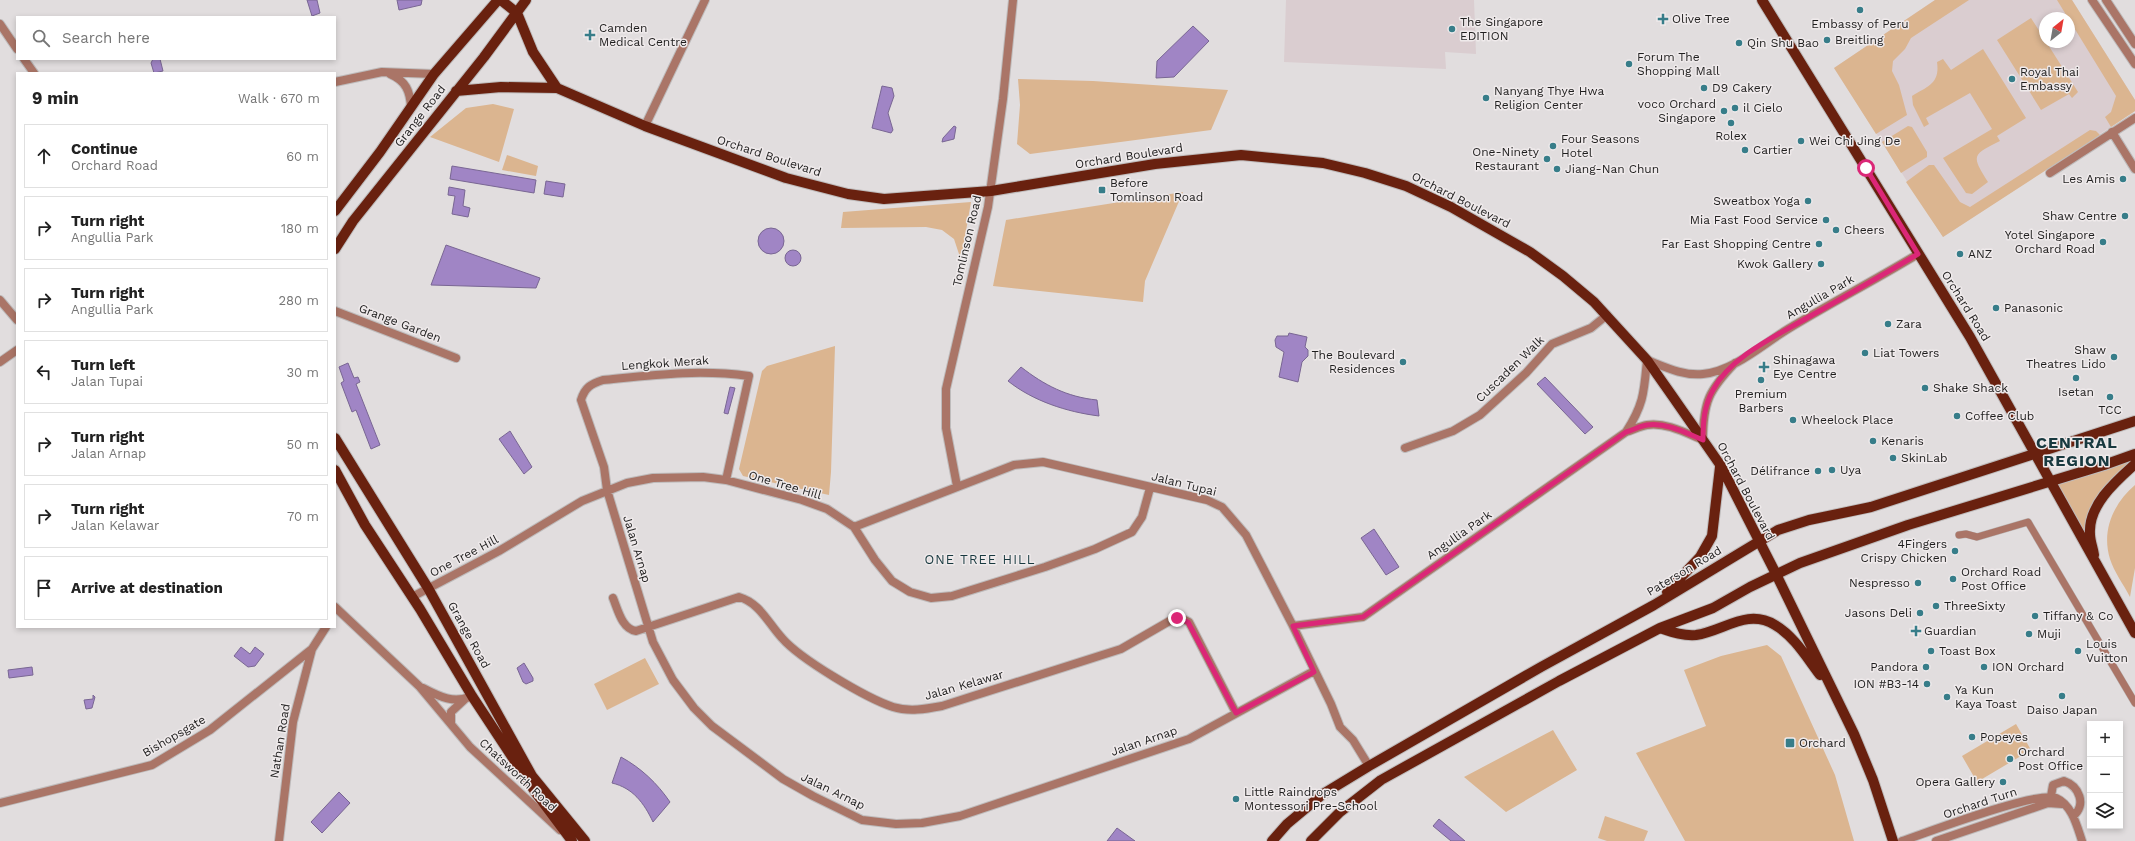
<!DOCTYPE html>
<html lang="en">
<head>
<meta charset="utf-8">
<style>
	:root { --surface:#fff; --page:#f6f6f6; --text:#222; --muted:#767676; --line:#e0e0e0 }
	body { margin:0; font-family:"Work Sans",sans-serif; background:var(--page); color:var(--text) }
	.controls { position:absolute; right:12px; bottom:12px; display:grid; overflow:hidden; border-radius:0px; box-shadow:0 2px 6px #0003 }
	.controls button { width:36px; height:36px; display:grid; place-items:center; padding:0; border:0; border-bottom:1px solid var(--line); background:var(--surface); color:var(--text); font:20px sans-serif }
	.compass { position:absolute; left:2039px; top:12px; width:36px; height:36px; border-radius:50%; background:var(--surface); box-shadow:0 2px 6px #0003; rotate:31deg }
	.stop { position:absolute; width:12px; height:12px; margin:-9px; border:3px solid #db2777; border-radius:50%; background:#fff }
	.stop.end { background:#db2777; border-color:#fff; box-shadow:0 1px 4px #0008 }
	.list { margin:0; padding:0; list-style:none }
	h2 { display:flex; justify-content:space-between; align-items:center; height:52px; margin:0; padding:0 16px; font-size:17px }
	h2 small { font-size:13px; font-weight:400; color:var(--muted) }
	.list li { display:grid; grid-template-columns:26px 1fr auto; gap:12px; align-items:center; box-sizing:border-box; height:64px; margin:0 8px 8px; padding:0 8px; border:1px solid var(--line); border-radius:0px }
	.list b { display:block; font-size:15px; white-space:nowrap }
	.list p { margin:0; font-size:13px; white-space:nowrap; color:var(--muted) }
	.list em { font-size:13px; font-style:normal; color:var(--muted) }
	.icon { flex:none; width:22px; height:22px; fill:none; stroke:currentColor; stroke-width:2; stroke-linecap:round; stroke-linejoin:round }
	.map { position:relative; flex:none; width:2135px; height:841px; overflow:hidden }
	.search { position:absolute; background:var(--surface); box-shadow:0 2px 6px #0003; left:16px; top:16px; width:320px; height:44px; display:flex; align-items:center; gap:10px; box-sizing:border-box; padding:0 14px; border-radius:0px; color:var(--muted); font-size:15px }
	.panel { position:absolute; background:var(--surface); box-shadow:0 2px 6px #0003; left:16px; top:72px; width:320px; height:556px; border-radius:0px }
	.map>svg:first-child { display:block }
	.built { fill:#dacdd0; fill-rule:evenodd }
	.green { fill:#dbb590 }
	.water { fill:#a085c5; stroke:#796693 }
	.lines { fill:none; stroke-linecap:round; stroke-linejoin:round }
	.pedestrian-casing { stroke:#bebbbb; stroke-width:8 }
	.minor-casing { stroke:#bebbbb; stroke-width:10 }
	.primary-casing { stroke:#bebbbb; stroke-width:12 }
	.pedestrian { stroke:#aa7567; stroke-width:7 }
	.minor { stroke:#aa7567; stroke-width:8 }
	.primary { stroke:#69210f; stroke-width:10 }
	.route { stroke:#db2777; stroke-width:5 }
	.poi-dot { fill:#377d89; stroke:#efeaeb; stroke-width:1.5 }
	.labels { text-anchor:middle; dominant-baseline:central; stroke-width:3; stroke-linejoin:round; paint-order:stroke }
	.poi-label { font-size:12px; fill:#1f1e1e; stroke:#efeaeb; text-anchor:start }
	.street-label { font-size:12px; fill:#1f1e1e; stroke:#efeaeb }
	.neighbourhood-label { font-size:13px; letter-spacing:1px; fill:#18393f; stroke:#efeaeb }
	.district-label { font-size:16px; font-weight:bold; letter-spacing:1px; fill:#18393f; stroke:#efeaeb }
</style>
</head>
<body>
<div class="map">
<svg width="2135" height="841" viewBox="0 0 2135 841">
	<rect width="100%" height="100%" fill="#e1ddde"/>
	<!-- built -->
	<path class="built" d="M 1286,0 L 1474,0 L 1476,54 L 1445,52 L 1446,69 L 1284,62 Z
		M 1935,0 L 2072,0 L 2135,100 L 2135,111 L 1943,237 L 1834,68 ZM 2045,18 L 2069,18 L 2069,42 L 2045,42 Z"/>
	<!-- green -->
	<path class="green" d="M 1935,0 L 1969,0 L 1911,38 L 1905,49 L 1893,61 L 1892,71 L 1899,85 L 1907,115 L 1876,134 L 1834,68 Z
		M 2057,0 L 2072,0 L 2135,100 L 2135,111 L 2111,127 L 2105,117 L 2111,112 L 2116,96 Z
		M 2031,18 L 2078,92 L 2072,98 L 2069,94 L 2041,110 L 1997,40 Z
		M 1983,49 L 2026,118 L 1997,136 L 2000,141 C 1972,155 1971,155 1988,182 L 1972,194 L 1966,193 L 1943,158 L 1992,129 L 1970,93 L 1926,118 L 1929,124 L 1924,127 L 1913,105 L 1912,96 C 1929,86 1940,83 1937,62 L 1943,59 L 1951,70 Z
		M 1018,79 L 1093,81 L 1228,90 L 1211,130 L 1030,154 L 1017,144 L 1020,105 Z
		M 493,104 L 514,109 L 499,162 L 430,137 L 466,108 Z
		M 1908,126 L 1912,127 L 1927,152 L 1927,157 L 1901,173 L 1882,142 Z
		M 2090,130 L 2096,131 L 2100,135 L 1943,237 L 1906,182 L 1929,165 L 1934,165 L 1960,202 L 1970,207 Z
		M 507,155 L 538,166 L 536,176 L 502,170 Z
		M 1183,192 L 1145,281 L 1143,302 L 993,286 L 1006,220 Z
		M 971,202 L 961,260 L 954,239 L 942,230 L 926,227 L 841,228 L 843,212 Z
		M 835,346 L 831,472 L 829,495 L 743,476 L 739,469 L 762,371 L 767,366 Z
		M 2135,454 L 2135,464 L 2092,518 L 2096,565 L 2049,481 Z
		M 2135,485 L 2135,568 L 2130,597 C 2124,585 2114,572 2110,559 C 2101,530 2114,503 2135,485 Z
		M 1767,645 L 1781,656 L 1835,775 L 1854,841 L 1685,841 L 1636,753 L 1706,726 L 1684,670 L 1721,656 Z
		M 645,658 L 659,684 L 607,710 L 594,684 Z
		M 2016,724 L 2031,750 L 1977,782 L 1962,756 Z
		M 1553,730 L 1577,770 L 1506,812 L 1464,777 Z
		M 1605,816 L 1648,831 L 1644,841 L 1607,841 L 1598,838 Z"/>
	<!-- water -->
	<path class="water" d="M 307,0 L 317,0 L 320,13 L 312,16 Z
		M 397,0 L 422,0 L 421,5 L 399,10 Z
		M 1193,26 L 1209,41 L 1174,77 L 1156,78 L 1157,61 Z
		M 153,59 L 160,59 L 163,71 L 154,73 L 151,63 Z
		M 882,86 L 892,88 L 894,96 L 888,113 L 893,130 L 891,133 L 872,128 Z
		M 954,126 L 956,127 L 954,139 L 942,142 L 943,138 Z
		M 452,166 L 536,180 L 534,193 L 450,179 Z
		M 546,181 L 565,184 L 563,197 L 544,194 Z
		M 449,187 L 465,190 L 463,206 L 470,208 L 468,217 L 452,214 L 455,196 L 448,195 Z
		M758 241a13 13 0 1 1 26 0a13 13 0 1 1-26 0Z
		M 446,245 L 540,278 L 536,288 L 431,285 Z
		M785 258a8 8 0 1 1 16 0a8 8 0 1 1-16 0Z
		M 1289,333 L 1307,337 L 1305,347 L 1308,350 L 1308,356 L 1302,362 L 1298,382 L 1279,377 L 1284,352 L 1276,347 L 1275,340 L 1277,336 L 1288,336 Z
		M 348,363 L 354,378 L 358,377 L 360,382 L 356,384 L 380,445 L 371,449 L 356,410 L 352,412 L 341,383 L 344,381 L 339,367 Z
		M 1021,367 C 1044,385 1067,397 1097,400 L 1099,416 C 1067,412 1033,401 1008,381 Z
		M 1545,377 L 1593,427 L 1585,434 L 1537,384 Z
		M 730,387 L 735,388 L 728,414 L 724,413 Z
		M 510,431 L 532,467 L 524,474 L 499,439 Z
		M 1374,529 L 1399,567 L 1386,575 L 1361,538 Z
		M 241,647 L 250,654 L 255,647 L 264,654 L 255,666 L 248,667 L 234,656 Z
		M 524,663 L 533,678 L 533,681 L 526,684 L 523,682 L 517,668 Z
		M 32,667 L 33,675 L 9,678 L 8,670 Z
		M 93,695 L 95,697 L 92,708 L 86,709 L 84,700 L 93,699 Z
		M 621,757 C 641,768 657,783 670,802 L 653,822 C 644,803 633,788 612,783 Z
		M 339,792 L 350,803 L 322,833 L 311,822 Z
		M 1439,819 L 1465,841 L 1451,841 L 1433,826 Z
		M 1117,828 L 1135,841 L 1107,841 Z"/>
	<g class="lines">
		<defs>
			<path id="pedestrian" d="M 1959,535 L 1966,534 L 1977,537 L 2028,522 L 2135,703"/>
			<path id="minor" d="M 2092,0 L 2135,64
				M 2106,0 L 2135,44
				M 0,24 L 17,49
				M 24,59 L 34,73
				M 390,74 C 406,81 410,91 411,107
				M 335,82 L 382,72 L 434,74
				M 645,126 L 705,0
				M 2112,132 L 2135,169
				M 2050,173 L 2135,118
				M 0,300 L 17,320
				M 335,311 L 456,358
				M 0,362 L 17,350
				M 1626,432 C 1644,404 1644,392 1647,360 C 1665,367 1683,376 1703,374 C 1734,371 1763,344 1788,329 C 1831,303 1875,280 1918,254
				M 1405,448 L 1453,431 L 1480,415 L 1526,373 L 1552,344 L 1591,328 L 1607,315
				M 726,480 L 749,376 C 698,369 653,375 603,380 C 591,384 585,387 581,400 L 604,467 L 607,490 L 653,642 L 673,680 L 694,708 L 712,726 L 783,779 L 813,796 L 862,820 L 896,824 L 922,823 L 960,816 L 1189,739 L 1314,671
				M 957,486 L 946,428 L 946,389 L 988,207 L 1003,99 L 1013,0
				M 854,527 L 1014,465 L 1043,462 L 1207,500 L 1222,507 L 1246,535 L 1293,626 L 1331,704 L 1340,727 L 1353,740 L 1369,766
				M 412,597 L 499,551 L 582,501 L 627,483 L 653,478 L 703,477 L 726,480 L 802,500 L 827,509 L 854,527 L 875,560 L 892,581 L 910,592 L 931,598 L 952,596 L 1045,567 L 1095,549 L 1132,532 L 1142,517 L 1150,488
				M 613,598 C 618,610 622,629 636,631 L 739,597 C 760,603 768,623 782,638 C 800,659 866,698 893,707 C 909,712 926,709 942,706 L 1121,649 L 1173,619 L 1181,618 L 1189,622 L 1236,713
				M 335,607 L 419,686 L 470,747 L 560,830
				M 1293,626 L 1363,617 L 1626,432 C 1633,430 1640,426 1647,425 C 1666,422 1686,433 1703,440 C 1703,402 1709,390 1735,363
				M 423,688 C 440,697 454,704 472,696
				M 451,724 L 451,712 L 465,699
				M 2054,800 L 2051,796 L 2053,785 L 2064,781 C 2079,786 2087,805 2073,816
				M 0,803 L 152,765 L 210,730 L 312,649
				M 279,841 L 293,722 L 312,649 L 326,627
				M 1902,841 C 1926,833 2038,790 2056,798 C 2072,805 2077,826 2082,841
				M 1936,841 L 2048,803 L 2062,804"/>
			<path id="primary" d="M 501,0 L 517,13 L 533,52 L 557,88
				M 1762,0 L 1970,337 L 2135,633
				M 456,91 L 501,87 L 557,88 L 645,126 L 786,178 L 848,194 L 884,199 L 991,191 L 1155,164 L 1241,155 L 1323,163 L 1365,173 L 1406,186 L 1451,207 L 1530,252 L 1563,276 L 1594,302 L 1647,360 L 1673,397 L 1721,466 L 1776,574 L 1854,734 L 1873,780 L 1893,841
				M 335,211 L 380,152 L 434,74 L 498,0
				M 335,249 L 353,221 L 484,57 L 526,0
				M 335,438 L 428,588 L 532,776 L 585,841
				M 335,470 L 365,525 L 420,609 L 472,696 L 536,793 L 572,841
				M 2094,555 C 2093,548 2090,541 2090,534 C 2088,505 2116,481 2135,464
				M 1667,592 L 1700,557 L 1712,536 L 1720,467
				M 1660,628 C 1672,632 1683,636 1696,635 C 1724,631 1747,608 1775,625 C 1794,636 1807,658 1820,675
				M 1272,841 L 1287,824 L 1323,794 L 1369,766 L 1541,667 L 1654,605 L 1778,530 L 1809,520 L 1871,507 L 2135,421
				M 1311,841 L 1340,812 L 1381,780 L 1559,681 L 1660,628 L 1713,608 L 1750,587 L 1800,563 L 1908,525 L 2104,465 L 2135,454"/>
		</defs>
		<!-- pedestrian casing -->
		<use href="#pedestrian" class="pedestrian-casing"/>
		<!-- minor casing -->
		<use href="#minor" class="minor-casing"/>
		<!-- primary casing -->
		<use href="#primary" class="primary-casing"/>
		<!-- pedestrian -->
		<use href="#pedestrian" class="pedestrian"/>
		<!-- minor -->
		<use href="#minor" class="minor"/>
		<!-- primary -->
		<use href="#primary" class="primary"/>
	</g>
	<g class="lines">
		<!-- route -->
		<path class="route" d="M 1177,618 L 1188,622 L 1236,713 L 1314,672 L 1293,626 L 1363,617 L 1626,432 C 1633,430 1640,426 1647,425 C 1666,422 1686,433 1703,440 C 1703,422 1704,406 1713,390 C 1730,357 1776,336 1807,318 C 1844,297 1881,276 1918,254 L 1866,168"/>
	</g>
	<!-- markers -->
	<g class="poi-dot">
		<circle cx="1860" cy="10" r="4"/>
		<path d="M1661 13h4v4h4v4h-4v4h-4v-4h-4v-4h4z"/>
		<circle cx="1452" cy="29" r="4"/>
		<path d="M588 29h4v4h4v4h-4v4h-4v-4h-4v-4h4z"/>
		<circle cx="1827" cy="40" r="4"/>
		<circle cx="1739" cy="43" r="4"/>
		<circle cx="1629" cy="64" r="4"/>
		<circle cx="2012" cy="79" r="4"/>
		<circle cx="1704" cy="88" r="4"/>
		<circle cx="1486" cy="98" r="4"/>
		<circle cx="1735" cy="108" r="4"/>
		<circle cx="1724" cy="111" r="4"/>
		<circle cx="1731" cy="123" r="4"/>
		<circle cx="1801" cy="141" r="4"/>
		<circle cx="1553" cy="146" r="4"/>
		<circle cx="1745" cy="150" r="4"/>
		<circle cx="1547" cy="159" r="4"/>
		<circle cx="1557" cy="169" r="4"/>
		<circle cx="2123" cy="179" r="4"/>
		<rect x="1098" y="186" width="8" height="8" rx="2"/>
		<circle cx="1808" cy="201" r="4"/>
		<circle cx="2125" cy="216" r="4"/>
		<circle cx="1826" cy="220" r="4"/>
		<circle cx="1836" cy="230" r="4"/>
		<circle cx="2103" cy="242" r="4"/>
		<circle cx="1819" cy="244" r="4"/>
		<circle cx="1960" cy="254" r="4"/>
		<circle cx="1821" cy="264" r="4"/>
		<circle cx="1996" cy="308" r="4"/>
		<circle cx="1888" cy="324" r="4"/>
		<circle cx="1865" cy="353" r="4"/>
		<circle cx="2114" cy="357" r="4"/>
		<circle cx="1403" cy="362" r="4"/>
		<path d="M1762 361h4v4h4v4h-4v4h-4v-4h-4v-4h4z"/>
		<circle cx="2076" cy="378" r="4"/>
		<circle cx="1761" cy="380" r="4"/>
		<circle cx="1925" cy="388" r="4"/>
		<circle cx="2110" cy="397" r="4"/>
		<circle cx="1957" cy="416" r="4"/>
		<circle cx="1793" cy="420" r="4"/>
		<circle cx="1873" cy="441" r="4"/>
		<circle cx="1893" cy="458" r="4"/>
		<circle cx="1832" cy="470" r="4"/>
		<circle cx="1818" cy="471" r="4"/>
		<circle cx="1955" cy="551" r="4"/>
		<circle cx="1953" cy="579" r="4"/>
		<circle cx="1918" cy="583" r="4"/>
		<circle cx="1936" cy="606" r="4"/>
		<circle cx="1920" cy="613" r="4"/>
		<circle cx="2035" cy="616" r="4"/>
		<path d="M1914 625h4v4h4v4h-4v4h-4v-4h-4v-4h4z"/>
		<circle cx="2029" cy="634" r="4"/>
		<circle cx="1931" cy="651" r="4"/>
		<circle cx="2078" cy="651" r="4"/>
		<circle cx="1926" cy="667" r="4"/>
		<circle cx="1984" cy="667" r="4"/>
		<circle cx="1927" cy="684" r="4"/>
		<circle cx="2062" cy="696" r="4"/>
		<circle cx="1947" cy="697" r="4"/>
		<circle cx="1972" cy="737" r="4"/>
		<rect x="1785" y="738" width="10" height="10" rx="2"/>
		<circle cx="2010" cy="759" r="4"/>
		<circle cx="2003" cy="782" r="4"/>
		<circle cx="1236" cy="799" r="4"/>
	</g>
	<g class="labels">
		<!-- poi labels -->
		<g class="poi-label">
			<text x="1672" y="19">Olive Tree</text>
			<text x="1460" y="22">The Singapore<tspan x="1460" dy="14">EDITION</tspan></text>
			<text x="1860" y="24" text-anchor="middle">Embassy of Peru</text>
			<text x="599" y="28">Camden<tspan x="599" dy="14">Medical Centre</tspan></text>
			<text x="1835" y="40">Breitling</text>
			<text x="1747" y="43">Qin Shu Bao</text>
			<text x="1637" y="57">Forum The<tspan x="1637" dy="14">Shopping Mall</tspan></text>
			<text x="2020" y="72">Royal Thai<tspan x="2020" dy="14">Embassy</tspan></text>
			<text x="1712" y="88">D9 Cakery</text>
			<text x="1494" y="91">Nanyang Thye Hwa<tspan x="1494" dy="14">Religion Center</tspan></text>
			<text x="1716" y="104" text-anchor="end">voco Orchard<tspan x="1716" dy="14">Singapore</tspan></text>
			<text x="1743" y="108">il Cielo</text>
			<text x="1731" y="136" text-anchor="middle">Rolex</text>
			<text x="1561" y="139">Four Seasons<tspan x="1561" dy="14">Hotel</tspan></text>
			<text x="1809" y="141">Wei Chi Jing De</text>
			<text x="1753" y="150">Cartier</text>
			<text x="1539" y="152" text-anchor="end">One-Ninety<tspan x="1539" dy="14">Restaurant</tspan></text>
			<text x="1565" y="169">Jiang-Nan Chun</text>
			<text x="2115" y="179" text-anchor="end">Les Amis</text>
			<text x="1110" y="183">Before<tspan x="1110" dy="14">Tomlinson Road</tspan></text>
			<text x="1800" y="201" text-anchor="end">Sweatbox Yoga</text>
			<text x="2117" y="216" text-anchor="end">Shaw Centre</text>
			<text x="1818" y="220" text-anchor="end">Mia Fast Food Service</text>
			<text x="1844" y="230">Cheers</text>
			<text x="2095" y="235" text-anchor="end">Yotel Singapore<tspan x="2095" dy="14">Orchard Road</tspan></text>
			<text x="1811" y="244" text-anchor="end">Far East Shopping Centre</text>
			<text x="1968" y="254">ANZ</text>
			<text x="1813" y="264" text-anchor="end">Kwok Gallery</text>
			<text x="2004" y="308">Panasonic</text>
			<text x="1896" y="324">Zara</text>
			<text x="2106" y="350" text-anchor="end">Shaw<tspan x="2106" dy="14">Theatres Lido</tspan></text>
			<text x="1873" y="353">Liat Towers</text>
			<text x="1395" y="355" text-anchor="end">The Boulevard<tspan x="1395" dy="14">Residences</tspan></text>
			<text x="1773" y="360">Shinagawa<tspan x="1773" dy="14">Eye Centre</tspan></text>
			<text x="1933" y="388">Shake Shack</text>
			<text x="2076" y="392" text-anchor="middle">Isetan</text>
			<text x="1761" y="394" text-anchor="middle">Premium<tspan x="1761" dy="14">Barbers</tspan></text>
			<text x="2110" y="410" text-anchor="middle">TCC</text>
			<text x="1965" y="416">Coffee Club</text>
			<text x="1801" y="420">Wheelock Place</text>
			<text x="1881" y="441">Kenaris</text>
			<text x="1901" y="458">SkinLab</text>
			<text x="1840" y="470">Uya</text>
			<text x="1810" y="471" text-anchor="end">Délifrance</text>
			<text x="1947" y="544" text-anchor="end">4Fingers<tspan x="1947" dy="14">Crispy Chicken</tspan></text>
			<text x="1961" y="572">Orchard Road<tspan x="1961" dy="14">Post Office</tspan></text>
			<text x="1910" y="583" text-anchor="end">Nespresso</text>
			<text x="1944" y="606">ThreeSixty</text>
			<text x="1912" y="613" text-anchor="end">Jasons Deli</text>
			<text x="2043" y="616">Tiffany &amp; Co</text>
			<text x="1924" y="631">Guardian</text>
			<text x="2037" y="634">Muji</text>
			<text x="2086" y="644">Louis<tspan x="2086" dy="14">Vuitton</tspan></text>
			<text x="1939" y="651">Toast Box</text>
			<text x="1918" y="667" text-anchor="end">Pandora</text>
			<text x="1992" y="667">ION Orchard</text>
			<text x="1919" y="684" text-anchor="end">ION #B3-14</text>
			<text x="1955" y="690">Ya Kun<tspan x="1955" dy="14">Kaya Toast</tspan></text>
			<text x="2062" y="710" text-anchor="middle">Daiso Japan</text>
			<text x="1980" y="737">Popeyes</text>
			<text x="1799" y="743">Orchard</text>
			<text x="2018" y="752">Orchard<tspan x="2018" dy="14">Post Office</tspan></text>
			<text x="1995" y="782" text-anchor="end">Opera Gallery</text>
			<text x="1244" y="792">Little Raindrops<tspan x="1244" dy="14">Montessori Pre-School</tspan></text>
		</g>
		<!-- street labels -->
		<g class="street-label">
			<text transform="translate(420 116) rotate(-52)">Grange Road</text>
			<text transform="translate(769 156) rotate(18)">Orchard Boulevard</text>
			<text transform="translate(1129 156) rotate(-9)">Orchard Boulevard</text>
			<text transform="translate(1461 200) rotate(27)">Orchard Boulevard</text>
			<text transform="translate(967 241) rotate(-77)">Tomlinson Road</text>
			<text transform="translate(1820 297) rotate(-30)">Angullia Park</text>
			<text transform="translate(1966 306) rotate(58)">Orchard Road</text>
			<text transform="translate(400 323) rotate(21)">Grange Garden</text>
			<text transform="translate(665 363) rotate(-4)">Lengkok Merak</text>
			<text transform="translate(1510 369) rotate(-44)">Cuscaden Walk</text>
			<text transform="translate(1184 484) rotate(14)">Jalan Tupai</text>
			<text transform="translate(785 485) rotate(16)">One Tree Hill</text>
			<text transform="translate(1746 491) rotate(62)">Orchard Boulevard</text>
			<text transform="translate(1459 535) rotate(-35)">Angullia Park</text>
			<text transform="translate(637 549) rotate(73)">Jalan Arnap</text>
			<text transform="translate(464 556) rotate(-28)">One Tree Hill</text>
			<text transform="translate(1684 571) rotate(-31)">Paterson Road</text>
			<text transform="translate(469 635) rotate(61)">Grange Road</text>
			<text transform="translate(964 685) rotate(-16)">Jalan Kelawar</text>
			<text transform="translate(174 736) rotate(-30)">Bishopsgate</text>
			<text transform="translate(280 741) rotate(-81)">Nathan Road</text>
			<text transform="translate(1144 741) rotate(-19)">Jalan Arnap</text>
			<text transform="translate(518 775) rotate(43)">Chatsworth Road</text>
			<text transform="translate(833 791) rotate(26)">Jalan Arnap</text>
			<text transform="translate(1980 803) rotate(-18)">Orchard Turn</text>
		</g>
		<!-- neighbourhood labels -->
		<g class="neighbourhood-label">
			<text x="980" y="559">ONE TREE HILL</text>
		</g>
		<!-- district labels -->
		<g class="district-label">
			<text x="2077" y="442">CENTRAL<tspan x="2077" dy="18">REGION</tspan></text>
		</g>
	</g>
</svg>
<div class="controls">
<button>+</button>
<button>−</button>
<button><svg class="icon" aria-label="layers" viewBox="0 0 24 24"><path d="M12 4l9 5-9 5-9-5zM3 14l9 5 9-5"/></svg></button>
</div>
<svg class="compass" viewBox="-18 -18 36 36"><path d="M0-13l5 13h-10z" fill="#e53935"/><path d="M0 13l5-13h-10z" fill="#767676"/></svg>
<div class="stop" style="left:1866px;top:168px"></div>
<div class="stop end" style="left:1177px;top:618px"></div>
<div class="search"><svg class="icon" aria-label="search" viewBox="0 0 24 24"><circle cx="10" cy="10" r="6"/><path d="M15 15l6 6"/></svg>Search here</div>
<section class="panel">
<h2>9 min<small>Walk · 670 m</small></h2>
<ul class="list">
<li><svg class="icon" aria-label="ahead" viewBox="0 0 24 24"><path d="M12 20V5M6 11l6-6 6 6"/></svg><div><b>Continue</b><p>Orchard Road</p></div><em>60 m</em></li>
<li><svg class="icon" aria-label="right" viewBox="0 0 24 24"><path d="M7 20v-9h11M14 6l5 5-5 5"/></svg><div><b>Turn right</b><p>Angullia Park</p></div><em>180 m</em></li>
<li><svg class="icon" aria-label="right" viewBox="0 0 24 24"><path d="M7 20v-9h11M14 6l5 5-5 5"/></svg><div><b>Turn right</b><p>Angullia Park</p></div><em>280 m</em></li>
<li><svg class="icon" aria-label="left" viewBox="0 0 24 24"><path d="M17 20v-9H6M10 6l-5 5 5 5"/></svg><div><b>Turn left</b><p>Jalan Tupai</p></div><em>30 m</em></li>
<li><svg class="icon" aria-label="right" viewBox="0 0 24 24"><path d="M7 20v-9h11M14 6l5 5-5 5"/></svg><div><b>Turn right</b><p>Jalan Arnap</p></div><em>50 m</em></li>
<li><svg class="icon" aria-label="right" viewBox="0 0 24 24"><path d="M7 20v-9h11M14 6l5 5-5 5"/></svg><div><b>Turn right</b><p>Jalan Kelawar</p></div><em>70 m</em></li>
<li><svg class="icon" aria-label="arrive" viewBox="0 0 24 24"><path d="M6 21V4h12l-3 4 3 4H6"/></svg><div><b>Arrive at destination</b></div></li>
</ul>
</section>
</div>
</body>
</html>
